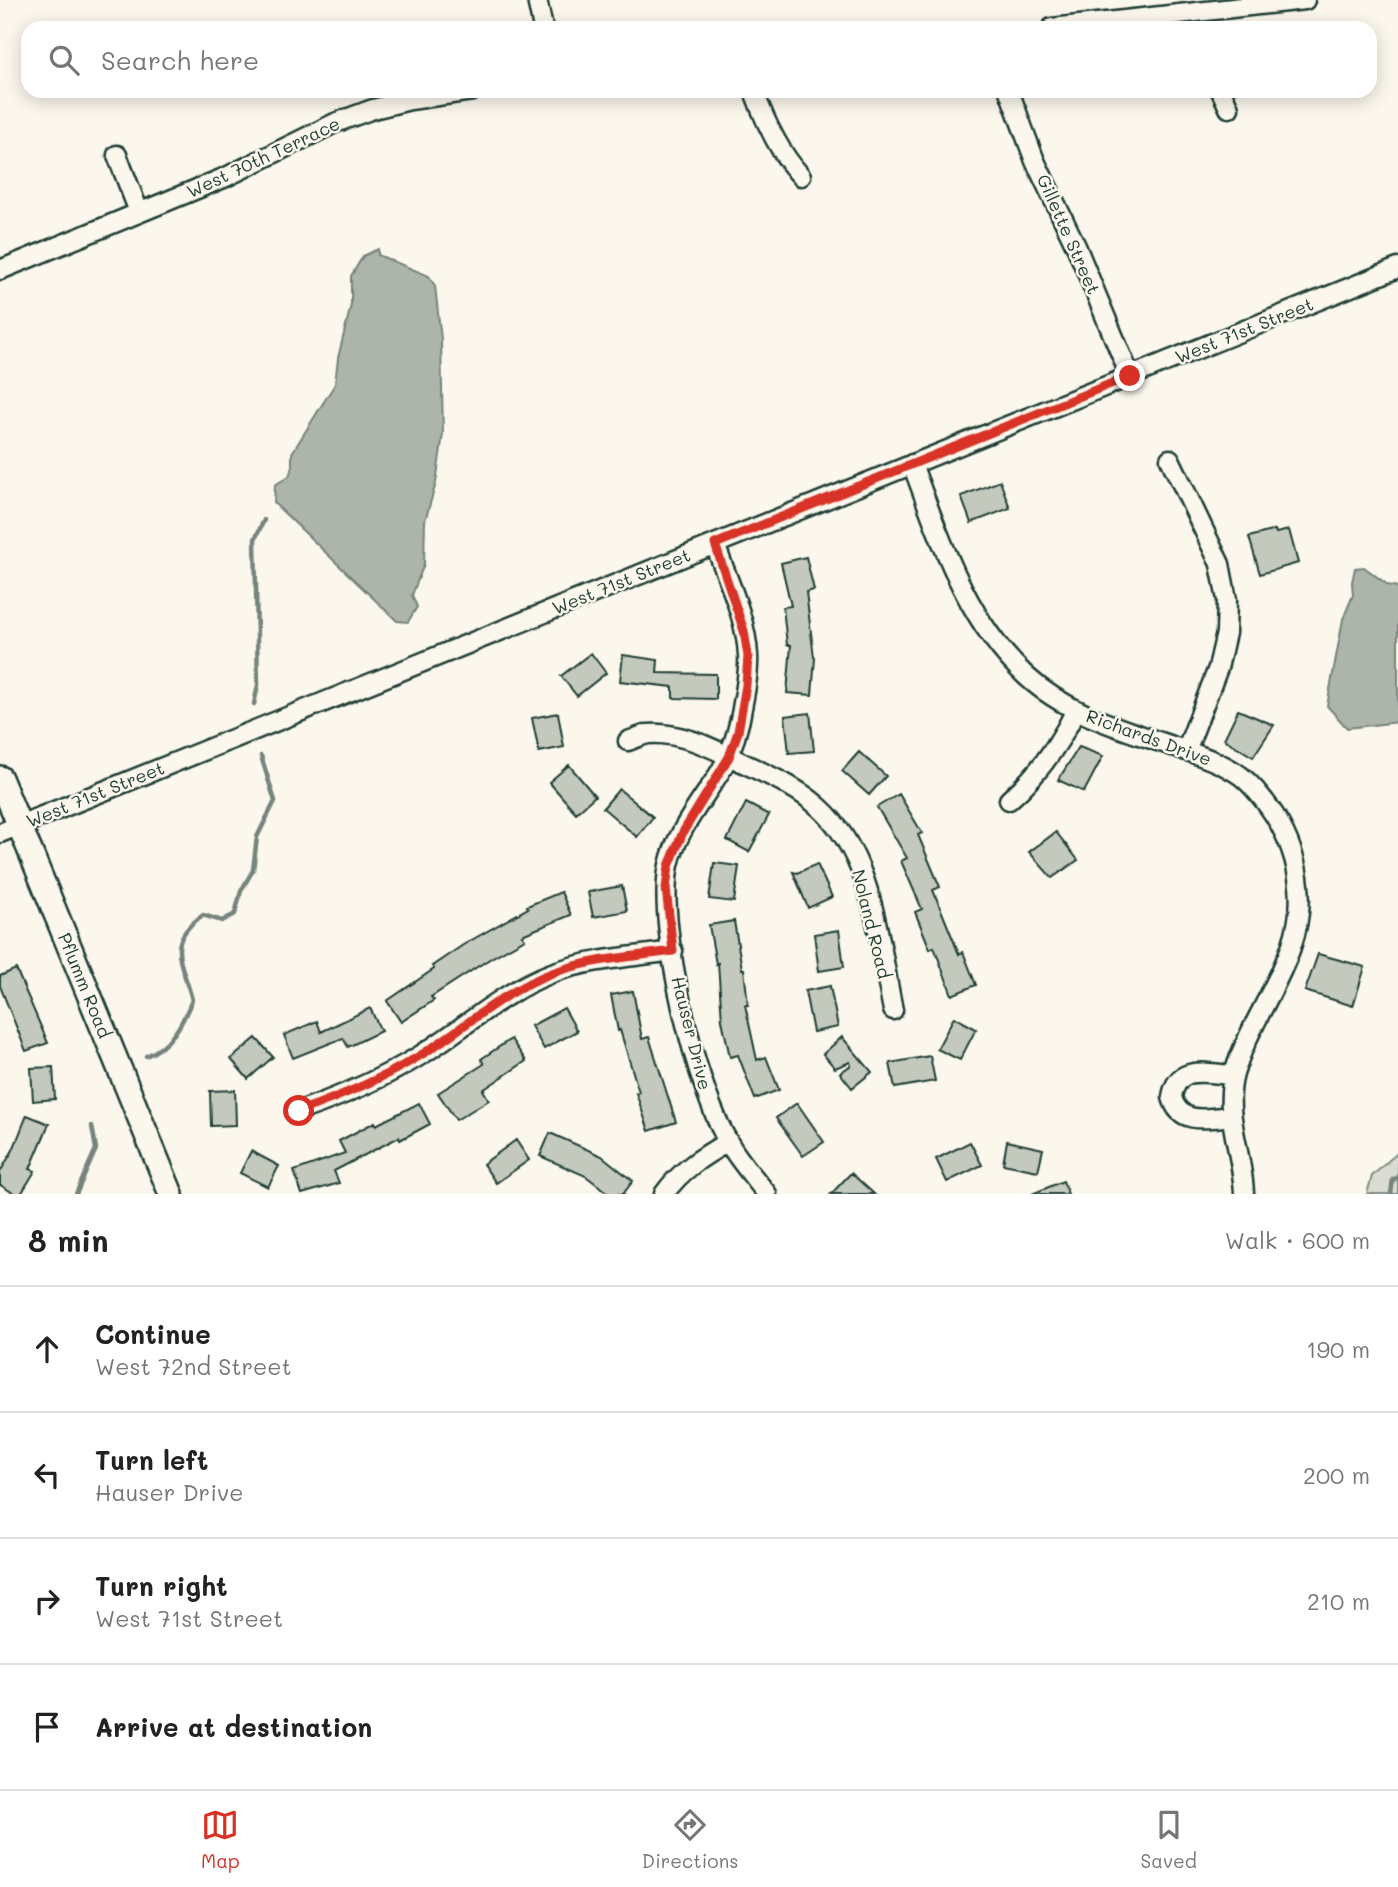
<!DOCTYPE html>
<html lang="en">
<head>
<meta charset="utf-8">
<style>
	:root { --surface:#fff; --page:#f6f6f6; --text:#222; --muted:#767676; --line:#e0e0e0; --accent:#d93025 }
	body { margin:0; font-family:Mali,sans-serif; background:var(--page); color:var(--text) }
	.stop { position:absolute; width:21px; height:21px; margin:-16px; border:5px solid #d93025; border-radius:50%; background:#fff }
	.stop.end { background:#d93025; border-color:#fff; box-shadow:0 2px 7px #0008 }
	.list { margin:0; padding:0; list-style:none }
	h2 { display:flex; justify-content:space-between; align-items:center; height:91px; margin:0; padding:0 28px; font-size:30px }
	h2 small { font-size:23px; font-weight:400; color:var(--muted) }
	.list li { display:grid; grid-template-columns:46px 1fr auto; gap:21px; align-items:center; box-sizing:border-box; height:126px; padding:0 28px; border-top:2px solid var(--line) }
	.list b { display:block; font-size:26px; white-space:nowrap }
	.list p { margin:0; font-size:23px; white-space:nowrap; color:var(--muted) }
	.list em { font-size:23px; font-style:normal; color:var(--muted) }
	.icon { flex:none; width:38px; height:38px; fill:none; stroke:currentColor; stroke-width:2; stroke-linecap:round; stroke-linejoin:round }
	.map { position:relative; flex:none; width:1398px; height:1194px; overflow:hidden }
	.search { position:absolute; background:var(--surface); box-shadow:0 4px 18px #0003; left:21px; right:21px; top:21px; height:77px; display:flex; align-items:center; gap:18px; box-sizing:border-box; padding:0 24px; border-radius:21px; color:var(--muted); font-size:26px }
	.sheet { height:595px; background:var(--surface) }
	nav { display:flex; justify-content:space-around; align-items:center; box-sizing:border-box; height:98px; border-top:2px solid var(--line); background:var(--surface); font-size:19px; color:var(--muted) }
	nav a { display:grid; justify-items:center; gap:4px }
	nav .on { color:var(--accent) }
	.map>svg:first-child { display:block }
	.green { fill:#dbdcd1; stroke:#7d8c82; stroke-width:2 }
	.water { fill:#adb4aa; stroke:#74847b; stroke-width:2 }
	.lines { fill:none; stroke-linecap:round; stroke-linejoin:round }
	.stream { stroke:#74847b; stroke-width:4.5 }
	.building { fill:#c4c9be; stroke:#1f3d34; stroke-width:2 }
	.minor-casing { stroke:#1f3d34; stroke-width:23 }
	.major-casing { stroke:#1f3d34; stroke-width:28 }
	.minor { stroke:#fbf7ec; stroke-width:18 }
	.major { stroke:#fbf7ec; stroke-width:23 }
	.route { stroke:#d93025; stroke-width:9 }
	.labels { text-anchor:middle; dominant-baseline:central; stroke-width:5; stroke-linejoin:round; paint-order:stroke }
	.street-label { font-size:18px; fill:#1f3d34; stroke:#fbf7ec }
</style>
</head>
<body>
<div class="map">
<svg width="1398" height="1194" viewBox="0 0 1398 1194">
	<rect width="100%" height="100%" fill="#fbf7ec"/>
	<filter id="ink" filterUnits="userSpaceOnUse"><feTurbulence type="fractalNoise" baseFrequency=".0143" numOctaves="2"/><feDisplacementMap in="SourceGraphic" scale="14" xChannelSelector="R" yChannelSelector="G"/><feConvolveMatrix kernelMatrix="1 2 1 2 8 2 1 2 1" color-interpolation-filters="sRGB"/></filter>
	<g filter="url(#ink)">
		<!-- green -->
		<path class="green" d="M 1398,1152 L 1398,1194 L 1367,1194 L 1372,1176 Z"/>
		<!-- water -->
		<path class="water" d="M 378,249 L 378,255 L 429,276 L 435,286 L 441,339 L 443,434 L 436,483 L 425,521 L 424,564 L 412,595 L 417,607 L 408,622 L 397,621 L 274,503 L 275,485 L 289,476 L 292,468 L 292,453 L 335,384 L 338,358 L 351,305 L 351,276 L 363,256 Z
			M 1364,567 L 1388,585 L 1398,587 L 1398,722 L 1347,728 L 1327,706 L 1343,619 L 1353,595 L 1352,582 L 1355,568 Z"/>
		<g class="lines">
			<!-- stream -->
			<path class="stream" d="M 254,704 L 258,685 L 255,539 L 264,520
				M 146,1056 C 171,1046 182,1024 192,1000 C 183,962 163,943 203,915 L 222,921 L 235,914 L 241,891 L 253,870 L 257,837 L 275,801 L 261,756
				M 76,1194 L 96,1149 L 92,1126
				M 1391,1194 L 1393,1179 L 1398,1178"/>
		</g>
		<!-- building -->
		<path class="building" d="M 1000,481 L 1010,508 L 971,523 L 961,496 Z
			M 1275,530 L 1276,533 L 1289,530 L 1298,563 L 1260,574 L 1249,537 Z
			M 806,557 L 814,590 L 806,592 L 814,657 L 815,658 L 812,695 L 787,693 L 791,645 L 787,645 L 783,607 L 791,606 L 781,563 Z
			M 591,653 L 606,673 L 577,696 L 561,676 Z
			M 623,655 L 658,660 L 657,673 L 716,674 L 716,699 L 673,698 L 673,687 L 620,681 Z
			M 1238,710 L 1274,725 L 1253,757 L 1224,739 Z
			M 558,713 L 564,747 L 539,752 L 532,718 Z
			M 810,713 L 814,751 L 789,753 L 785,716 Z
			M 1079,747 L 1103,756 L 1084,792 L 1058,780 Z
			M 859,752 L 886,776 L 869,795 L 842,771 Z
			M 569,765 L 595,796 L 576,813 L 549,782 Z
			M 619,789 L 653,817 L 637,837 L 603,808 Z
			M 899,794 L 922,833 L 918,835 L 940,887 L 933,890 L 959,954 L 963,952 L 976,985 L 952,995 L 934,947 L 930,949 L 915,912 L 922,909 L 901,861 L 907,858 L 877,807 Z
			M 746,803 L 769,815 L 749,852 L 727,840 Z
			M 1056,832 L 1078,860 L 1052,878 L 1029,852 Z
			M 714,863 L 739,866 L 734,902 L 709,899 Z
			M 817,864 L 832,897 L 808,908 L 793,872 L 797,873 Z
			M 622,886 L 627,911 L 593,917 L 588,892 Z
			M 561,892 L 571,915 L 522,935 L 525,939 L 491,958 L 431,997 L 434,1000 L 401,1022 L 387,1001 L 434,969 L 432,966 L 463,945 L 528,908 L 527,906 Z
			M 734,921 L 742,969 L 744,969 L 748,1005 L 745,1005 L 757,1060 L 766,1057 L 779,1090 L 755,1099 L 738,1055 L 730,1057 L 722,1020 L 718,963 L 716,964 L 709,925 Z
			M 839,930 L 844,967 L 819,971 L 814,934 Z
			M 1318,954 L 1365,967 L 1353,1006 L 1305,991 Z
			M 16,969 L 48,1043 L 26,1051 L 0,986 L 0,976 Z
			M 830,986 L 838,1027 L 813,1032 L 805,991 Z
			M 633,991 L 642,1039 L 649,1037 L 676,1122 L 649,1131 L 636,1093 L 639,1092 L 620,1030 L 618,1031 L 611,995 Z
			M 370,1008 L 381,1031 L 348,1047 L 343,1038 L 293,1058 L 284,1035 L 317,1021 L 321,1032 Z
			M 564,1008 L 577,1031 L 544,1049 L 531,1026 Z
			M 954,1017 L 976,1029 L 960,1060 L 937,1049 Z
			M 842,1037 L 872,1072 L 852,1088 L 840,1073 L 851,1065 L 850,1062 L 835,1068 L 823,1054 Z
			M 256,1038 L 273,1057 L 248,1079 L 231,1059 Z
			M 511,1039 L 526,1061 L 483,1090 L 489,1100 L 456,1120 L 438,1093 L 484,1064 L 481,1059 Z
			M 930,1056 L 935,1081 L 895,1088 L 890,1063 Z
			M 53,1067 L 55,1099 L 33,1101 L 31,1068 Z
			M 235,1090 L 236,1125 L 211,1126 L 210,1091 Z
			M 419,1103 L 430,1124 L 400,1140 L 399,1137 L 334,1171 L 339,1183 L 302,1194 L 294,1171 L 345,1153 L 339,1141 L 375,1122 L 376,1125 Z
			M 797,1103 L 824,1142 L 803,1156 L 776,1118 Z
			M 27,1115 L 49,1124 L 30,1169 L 35,1171 L 21,1194 L 15,1194 L 0,1185 L 0,1172 L 13,1150 Z
			M 550,1133 L 602,1156 L 633,1181 L 623,1194 L 609,1194 L 586,1176 L 540,1156 Z
			M 516,1140 L 529,1160 L 496,1183 L 483,1164 Z
			M 1007,1141 L 1043,1149 L 1038,1171 L 1003,1164 Z
			M 970,1142 L 982,1165 L 947,1182 L 936,1159 Z
			M 251,1151 L 279,1166 L 268,1187 L 240,1173 Z
			M 851,1173 L 874,1194 L 831,1194 Z
			M 1063,1181 L 1068,1194 L 1032,1194 Z"/>
		<g class="lines">
			<defs>
				<path id="minor" d="M 537,0 L 543,28
					M 1052,28 L 1305,0
					M 754,91 C 765,122 779,152 801,176
					M 1009,91 L 1035,161 L 1076,246 L 1130,376
					M 1221,91 L 1229,108
					M 117,155 L 139,212
					M 0,270 L 226,177 L 335,123 L 373,109 L 410,100 L 472,91
					M 1170,459 L 1220,564 L 1227,600 L 1226,633 L 1218,668 L 1186,751
					M 912,464 C 941,540 965,619 1026,676 C 1069,716 1130,731 1184,750 C 1204,757 1223,763 1241,776 C 1255,787 1265,801 1275,816 C 1288,837 1297,861 1299,886 C 1307,954 1252,1011 1234,1074 C 1223,1114 1243,1154 1244,1194
					M 715,544 C 727,579 746,617 748,655 C 749,671 746,688 743,703 C 739,729 733,750 720,772 C 702,801 676,832 669,865 C 656,926 696,1089 729,1143 C 739,1161 754,1177 767,1194
					M 628,741 C 634,739 642,735 648,734 C 677,731 710,747 735,759 C 763,773 795,785 819,807 C 873,855 879,943 893,1010
					M 1009,800 C 1038,775 1059,745 1076,710
					M 0,833 L 1398,268
					M 299,1111 C 342,1096 382,1079 421,1055 C 464,1028 504,991 552,973 C 590,959 632,957 673,951
					M 1231,1116 C 1209,1118 1179,1126 1172,1097 C 1177,1063 1207,1074 1233,1075
					M 664,1194 C 681,1170 703,1156 728,1142"/>
				<g id="major">
					<path id="s1" d="M 0,778 L 171,1194"/>
				</g>
			</defs>
			<!-- minor casing -->
			<use href="#minor" class="minor-casing"/>
			<!-- major casing -->
			<use href="#major" class="major-casing"/>
			<!-- minor -->
			<use href="#minor" class="minor"/>
			<!-- major -->
			<use href="#major" class="major"/>
		</g>
	</g>
	<g class="lines" filter="url(#ink)">
		<!-- route -->
		<path class="route" d="M 299,1111 C 342,1096 382,1079 421,1055 C 464,1028 504,991 552,973 C 590,959 632,957 673,951 L 666,888 L 669,866 L 683,832 L 729,757 L 738,732 L 746,685 L 748,656 L 744,631 L 715,544 L 1130,376"/>
	</g>
	<g class="labels">
		<!-- street labels -->
		<g class="street-label">
			<text transform="translate(263 157) rotate(-25)">West 70th Terrace</text>
			<text transform="translate(1069 234) rotate(66)">Gillette Street</text>
			<text transform="translate(1244 330) rotate(-22)">West 71st Street</text>
			<text transform="translate(621 581) rotate(-22)">West 71st Street</text>
			<text transform="translate(1149 737) rotate(20)">Richards Drive</text>
			<text transform="translate(95 794) rotate(-22)">West 71st Street</text>
			<text transform="translate(872 924) rotate(76)">Noland Road</text>
			<text stroke="none"><textPath href="#s1" startOffset="224">Pflumm Road</textPath></text>
			<text transform="translate(692 1033) rotate(76)">Hauser Drive</text>
		</g>
	</g>
</svg>
<div class="stop" style="left:299px;top:1111px"></div>
<div class="stop end" style="left:1130px;top:376px"></div>
<div class="search"><svg class="icon" aria-label="search" viewBox="0 0 24 24"><circle cx="10" cy="10" r="6"/><path d="M15 15l6 6"/></svg>Search here</div>
</div>
<section class="sheet">
<h2>8 min<small>Walk · 600 m</small></h2>
<ul class="list">
<li><svg class="icon" aria-label="ahead" viewBox="0 0 24 24"><path d="M12 20V5M6 11l6-6 6 6"/></svg><div><b>Continue</b><p>West 72nd Street</p></div><em>190 m</em></li>
<li><svg class="icon" aria-label="left" viewBox="0 0 24 24"><path d="M17 20v-9H6M10 6l-5 5 5 5"/></svg><div><b>Turn left</b><p>Hauser Drive</p></div><em>200 m</em></li>
<li><svg class="icon" aria-label="right" viewBox="0 0 24 24"><path d="M7 20v-9h11M14 6l5 5-5 5"/></svg><div><b>Turn right</b><p>West 71st Street</p></div><em>210 m</em></li>
<li><svg class="icon" aria-label="arrive" viewBox="0 0 24 24"><path d="M6 21V4h12l-3 4 3 4H6"/></svg><div><b>Arrive at destination</b></div></li>
</ul>
</section>
<nav>
<a class="on"><svg class="icon" aria-label="map" viewBox="0 0 24 24"><path d="M3 6l6-2 6 2 6-2v14l-6 2-6-2-6 2zM9 4v14M15 6v14"/></svg>Map</a>
<a><svg class="icon" aria-label="directions" viewBox="0 0 24 24"><path d="M12 3l9 9-9 9-9-9zM9 14v-3h6M13 9l2 2-2 2"/></svg>Directions</a>
<a><svg class="icon" aria-label="saved" viewBox="0 0 24 24"><path d="M7 4h10v16l-5-4-5 4z"/></svg>Saved</a>
</nav>
</body>
</html>
